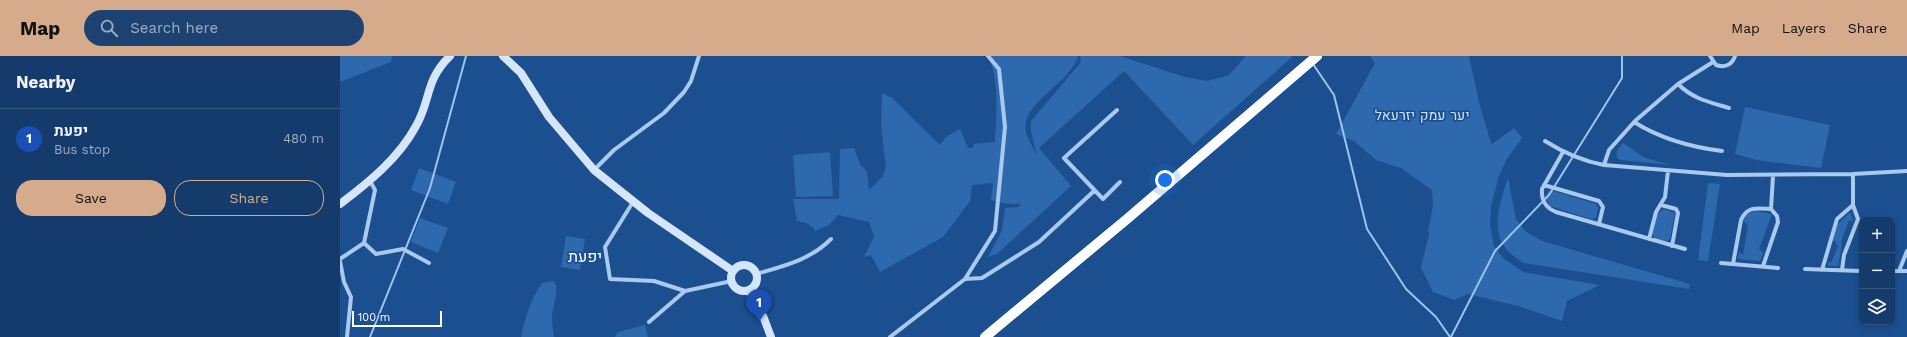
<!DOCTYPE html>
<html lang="en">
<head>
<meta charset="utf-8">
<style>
	:root { --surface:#143b6b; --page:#1d4271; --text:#f1f3f6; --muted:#9dadc1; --line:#33557e; --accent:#d6ab8b }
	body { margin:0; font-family:"Work Sans",Heebo,sans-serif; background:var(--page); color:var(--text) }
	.controls { position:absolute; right:12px; bottom:12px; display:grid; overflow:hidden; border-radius:8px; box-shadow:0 2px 6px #0003 }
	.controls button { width:36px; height:36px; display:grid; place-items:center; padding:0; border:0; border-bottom:1px solid var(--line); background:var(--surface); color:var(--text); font:20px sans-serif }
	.scale { position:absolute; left:12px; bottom:10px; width:90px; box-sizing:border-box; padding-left:4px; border:2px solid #fff; border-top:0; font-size:11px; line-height:14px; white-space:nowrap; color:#fff; -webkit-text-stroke:3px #1b4f8f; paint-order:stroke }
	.you { position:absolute; left:825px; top:124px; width:14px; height:14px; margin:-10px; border:3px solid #fff; border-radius:50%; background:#1a73e8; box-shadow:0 0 0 6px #1a73e833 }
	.badge { display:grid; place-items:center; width:26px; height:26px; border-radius:50%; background:var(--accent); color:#fff; font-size:13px; font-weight:700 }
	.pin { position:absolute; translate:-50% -33px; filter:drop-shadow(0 1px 2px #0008) }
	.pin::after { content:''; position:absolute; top:21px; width:14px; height:12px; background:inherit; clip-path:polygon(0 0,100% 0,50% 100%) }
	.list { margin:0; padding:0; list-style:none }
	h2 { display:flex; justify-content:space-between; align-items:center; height:52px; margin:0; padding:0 16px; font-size:17px }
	h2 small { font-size:13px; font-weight:400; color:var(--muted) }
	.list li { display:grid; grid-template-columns:26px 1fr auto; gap:12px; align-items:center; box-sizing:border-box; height:60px; padding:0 16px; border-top:1px solid var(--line) }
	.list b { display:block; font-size:15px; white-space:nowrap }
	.list p { margin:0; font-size:13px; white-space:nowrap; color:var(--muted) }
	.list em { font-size:13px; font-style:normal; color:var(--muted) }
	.actions { display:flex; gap:8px; padding:12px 16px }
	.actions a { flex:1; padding:9px 0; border:1px solid var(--accent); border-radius:16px; text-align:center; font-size:14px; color:var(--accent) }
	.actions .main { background:var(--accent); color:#111 }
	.icon { flex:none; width:22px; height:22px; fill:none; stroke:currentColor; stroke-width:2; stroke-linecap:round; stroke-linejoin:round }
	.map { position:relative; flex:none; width:1567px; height:281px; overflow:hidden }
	header { display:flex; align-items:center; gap:24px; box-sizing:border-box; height:56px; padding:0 20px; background:var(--accent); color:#111 }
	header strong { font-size:19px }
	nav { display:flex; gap:22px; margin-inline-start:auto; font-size:14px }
	.search { width:280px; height:36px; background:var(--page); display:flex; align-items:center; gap:10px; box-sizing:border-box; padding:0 14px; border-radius:22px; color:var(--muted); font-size:15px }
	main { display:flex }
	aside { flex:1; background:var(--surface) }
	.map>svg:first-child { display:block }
	.green { fill:#2e69ad }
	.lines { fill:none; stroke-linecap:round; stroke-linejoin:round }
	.stream { stroke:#9cc4f0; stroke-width:2 }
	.street { stroke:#a9c9ee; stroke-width:4 }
	.secondary { stroke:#d6e6fa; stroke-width:8 }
	.highway { stroke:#fff; stroke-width:10 }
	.labels { text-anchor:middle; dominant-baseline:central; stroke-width:3.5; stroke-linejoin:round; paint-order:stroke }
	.park-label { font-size:14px; fill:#cfe3fa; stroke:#1b4f8f }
	.quarter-label { font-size:16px; fill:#fff; stroke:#1b4f8f }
</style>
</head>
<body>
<header>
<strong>Map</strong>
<div class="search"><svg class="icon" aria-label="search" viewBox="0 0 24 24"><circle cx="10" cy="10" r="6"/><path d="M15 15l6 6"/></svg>Search here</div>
<nav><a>Map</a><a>Layers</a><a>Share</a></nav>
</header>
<main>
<aside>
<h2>Nearby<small></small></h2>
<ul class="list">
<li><span class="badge" style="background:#1a4fb4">1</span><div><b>יפעת</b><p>Bus stop</p></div><em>480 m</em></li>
</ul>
<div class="actions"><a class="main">Save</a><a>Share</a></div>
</aside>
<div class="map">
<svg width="1567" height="281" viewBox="0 0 1567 281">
	<rect width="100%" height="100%" fill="#1b4f8f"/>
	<!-- green -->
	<path class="green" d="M 0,0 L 52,0 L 51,6 L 0,26 Z
		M 648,0 L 738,0 C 737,6 731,13 727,18 C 714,35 677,54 687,80 C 690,87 694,93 697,100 L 691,76 L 691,65 L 741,6 L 740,0 L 780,0 L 845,21 L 867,25 L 889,19 L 906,0 L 953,0 L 853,89 L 784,15 L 699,92 L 731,130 L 657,198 L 648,201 L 662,174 L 665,152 L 679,151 L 681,148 L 666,148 L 651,144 L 653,127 L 632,129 L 630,145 L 603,181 L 540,216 L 531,199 L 524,201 L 534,180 L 529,166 L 498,159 L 489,169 L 475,175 C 471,168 465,166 457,165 L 453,143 L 499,143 L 500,93 L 514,92 L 520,108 L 527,116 L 529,134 L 542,121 L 546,112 L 541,70 L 542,37 L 552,42 L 600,89 L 606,81 L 620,73 L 628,92 L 633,92 L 634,88 L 655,86 C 656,59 660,25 648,0 Z
		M 1030,0 L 1129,0 L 1140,50 L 1151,87 L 1152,88 L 1174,72 L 1182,82 L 1166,104 L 1159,120 L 1151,150 L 1150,168 L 1154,190 L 1163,202 L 1183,216 L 1260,229 L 1227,245 L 1222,265 L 1178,250 L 1128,238 L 1115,244 L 1093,236 L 1081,212 L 1089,178 L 1088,174 L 1093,150 L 1092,134 L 1061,112 L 1036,104 L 1014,85 L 996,78 L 1035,7 Z
		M 1405,51 L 1490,69 L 1481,112 L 1416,104 L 1395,98 Z
		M 1283,87 L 1305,102 L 1332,109 L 1280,104 L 1277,102 C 1275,95 1279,92 1283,87 Z
		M 490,96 L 493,140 L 456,141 L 453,99 Z
		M 79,112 L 116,126 L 108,148 L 71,134 Z
		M 1168,122 L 1176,163 L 1185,175 L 1202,185 L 1350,228 L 1349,233 L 1184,207 C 1178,203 1171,199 1167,194 C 1149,173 1161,145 1168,122 Z
		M 1368,127 L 1380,128 L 1368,205 L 1358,204 Z
		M 1210,134 L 1256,148 L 1258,152 L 1256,162 L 1251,163 L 1210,150 L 1205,140 Z
		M 1324,153 L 1335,157 L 1330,183 L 1326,185 L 1315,183 L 1312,177 L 1317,158 Z
		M 1415,155 L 1432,158 L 1419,193 L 1423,197 L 1420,205 L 1398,203 L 1399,196 L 1403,199 L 1408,169 L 1403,165 C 1405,159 1410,156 1415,155 Z
		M 1509,157 L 1511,157 L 1513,166 L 1509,164 L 1501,186 L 1502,189 L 1498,210 L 1488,210 L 1489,205 L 1491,207 L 1498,190 L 1493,183 L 1497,169 Z
		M 80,162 L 108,172 L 98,197 L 71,186 Z
		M 226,180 L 245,183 L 240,214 L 221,211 Z
		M 214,225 C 220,233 213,249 212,259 C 212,266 213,274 214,281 L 181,281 C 185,262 190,244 202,227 Z
		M 305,269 L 308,281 L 275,281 L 278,276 Z"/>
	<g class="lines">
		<!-- stream -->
		<path class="stream" d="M 973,8 L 994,39 L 1027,173 L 1066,233 L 1096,261 L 1110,281
			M 30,281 L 90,132 L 126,0
			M 1111,281 L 1155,195 L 1209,139 L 1282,22 L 1282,0"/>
		<!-- street -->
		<path class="street" d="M 1370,0 L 1376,9 C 1385,12 1392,9 1395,0
			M 1373,6 L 1338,28 L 1295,65 L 1269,94 L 1264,109 L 1387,119 L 1513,118 L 1567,115
			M 1338,28 C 1353,43 1369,46 1389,52
			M 777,54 L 724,102 L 763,143 L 780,126
			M 1294,66 C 1321,83 1350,91 1382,95
			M 1205,85 C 1224,97 1242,105 1264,109
			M 1223,96 L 1202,133 C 1201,145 1206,152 1216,156 L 1345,193
			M 254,114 L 274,94 L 324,57 L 344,36 L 351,25 L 359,0
			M 30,125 L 35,134 L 24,187 L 36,198 L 63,193 L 89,207
			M 1204,129 L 1259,145 L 1263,151 L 1259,168
			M 293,146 L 265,191 L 270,223 L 314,225 L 345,235
			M 1321,149 L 1336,153 L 1338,157 L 1332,190
			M 1309,183 L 1316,156 L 1325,141 L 1328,115
			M 0,203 L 24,187
			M 0,205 L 4,226 L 11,241 L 7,281
			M 1381,207 L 1438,212
			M 1393,208 L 1401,164 C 1407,150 1417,152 1431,153 L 1433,120
			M 1423,210 L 1438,166 L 1437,160 L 1431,153
			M 1465,213 L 1520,215
			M 1482,214 L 1497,163 L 1513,149
			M 1502,214 L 1504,199 L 1518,163 L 1513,149 L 1513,118
			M 1552,215 L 1567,215
			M 1559,215 L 1567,195
			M 416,218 C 444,210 470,204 491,183
			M 625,223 L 642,222 L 699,186 L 754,135
			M 309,266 L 345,235 L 392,225
			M 550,281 L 625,223 L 655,175 L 665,71 L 659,13 L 648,0"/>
		<!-- secondary -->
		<path class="secondary" d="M 163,0 L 181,17 L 209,61 L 254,114 L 308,157 L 393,215
			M 0,148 C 28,127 59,102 76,70 C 91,44 85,24 110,0
			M391 222a13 13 0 1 1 26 0a13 13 0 1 1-26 0Z
			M 409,234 L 423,260 L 431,281"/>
		<!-- highway -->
		<path class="highway" d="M 645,281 L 787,163 L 977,0"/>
	</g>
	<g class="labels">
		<!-- park labels -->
		<g class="park-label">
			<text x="1082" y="59">יער עמק יזרעאל</text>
		</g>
		<!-- quarter labels -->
		<g class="quarter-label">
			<text x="245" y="200">יפעת</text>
		</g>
	</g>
</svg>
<div class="controls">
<button>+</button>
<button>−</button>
<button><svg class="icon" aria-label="layers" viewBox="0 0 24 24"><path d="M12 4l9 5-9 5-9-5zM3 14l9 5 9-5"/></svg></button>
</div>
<div class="scale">100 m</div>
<div class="you"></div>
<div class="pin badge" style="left:419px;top:266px;background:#1a4fb4">1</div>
</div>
</main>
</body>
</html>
